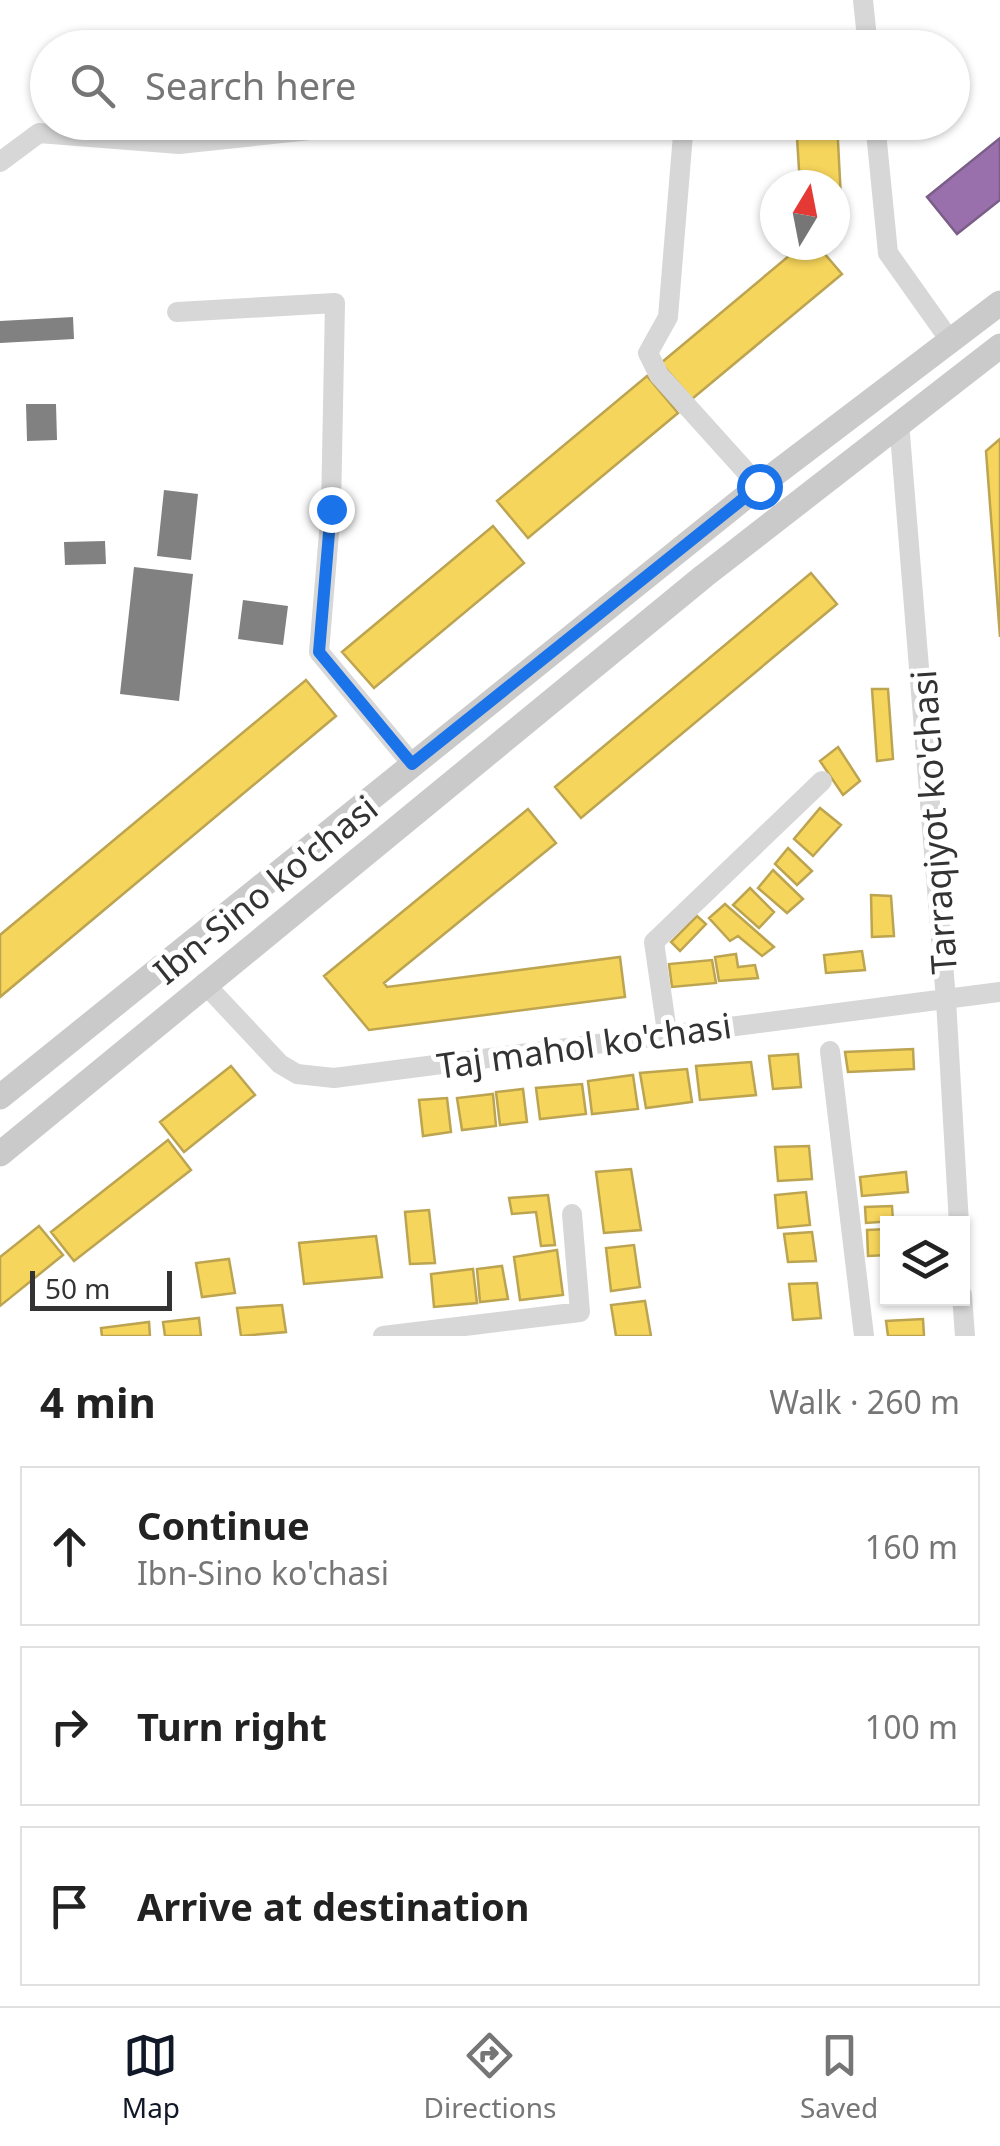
<!DOCTYPE html>
<html lang="en">
<head>
<meta charset="utf-8">
<style>
	:root { --surface:#fff; --page:#f2f2f2; --text:#222; --muted:#767676; --line:#e0e0e0; --accent:#111827 }
	body { margin:0; font-family:"Noto Sans",sans-serif; background:var(--page); color:var(--text) }
	.controls { position:absolute; right:30px; bottom:30px; display:grid; overflow:hidden; border-radius:0px; box-shadow:0 2px 8px #0004 }
	.controls button { width:90px; height:90px; display:grid; place-items:center; padding:0; border:0; border-bottom:2px solid var(--line); background:var(--surface); color:var(--text); font:50px sans-serif }
	.compass { position:absolute; left:760px; top:170px; width:90px; height:90px; border-radius:50%; background:var(--surface); box-shadow:0 2px 8px #0004; rotate:10deg }
	.scale { position:absolute; left:30px; bottom:25px; width:142px; box-sizing:border-box; padding-left:10px; border:5px solid #333; border-top:0; font-size:28px; line-height:35px; white-space:nowrap; color:#333; -webkit-text-stroke:8px #fff; paint-order:stroke }
	.stop { position:absolute; width:30px; height:30px; margin:-22px; border:8px solid #1a73e8; border-radius:50%; background:#fff }
	.stop.end { background:#1a73e8; border-color:#fff; box-shadow:0 2px 10px #0008 }
	.list { margin:0; padding:0; list-style:none }
	h2 { display:flex; justify-content:space-between; align-items:center; height:130px; margin:0; padding:0 40px; font-size:42px }
	h2 small { font-size:32px; font-weight:400; color:var(--muted) }
	.list li { display:grid; grid-template-columns:65px 1fr auto; gap:30px; align-items:center; box-sizing:border-box; height:160px; margin:0 20px 20px; padding:0 20px; border:2px solid var(--line); border-radius:0px }
	.list b { display:block; font-size:38px; white-space:nowrap }
	.list p { margin:0; font-size:32px; white-space:nowrap; color:var(--muted) }
	.list em { font-size:32px; font-style:normal; color:var(--muted) }
	.icon { flex:none; width:55px; height:55px; fill:none; stroke:currentColor; stroke-width:2; stroke-linecap:round; stroke-linejoin:round }
	.map { position:relative; flex:none; width:1000px; height:1336px; overflow:hidden }
	.search { position:absolute; background:var(--surface); box-shadow:0 2px 8px #0004; left:30px; right:30px; top:30px; height:110px; display:flex; align-items:center; gap:25px; box-sizing:border-box; padding:0 35px; border-radius:55px; color:var(--muted); font-size:38px }
	.sheet { height:670px; background:var(--surface) }
	nav { display:flex; justify-content:space-around; align-items:center; box-sizing:border-box; height:140px; border-top:2px solid var(--line); background:var(--surface); font-size:28px; color:var(--muted) }
	nav a { display:grid; justify-items:center; gap:5px }
	nav .on { color:var(--accent) }
	.map>svg:first-child { display:block }
	.homes { fill:#f6d55c; stroke:#bca450; stroke-width:2.5 }
	.offices { fill:#9970ab; stroke:#7a5e87; stroke-width:2.5 }
	.building { fill:#818181 }
	.lines { fill:none; stroke-linecap:round; stroke-linejoin:round }
	.minor { stroke:#d7d7d7; stroke-width:20 }
	.major { stroke:#cacaca; stroke-width:25 }
	.route { stroke:#1a73e8; stroke-width:12 }
	.labels { text-anchor:middle; dominant-baseline:central; stroke-width:10; stroke-linejoin:round; paint-order:stroke }
	.street-label { font-size:35px; fill:#333; stroke:#fff }
</style>
</head>
<body>
<div class="map">
<svg width="1000" height="1336" viewBox="0 0 1000 1336">
	<rect width="100%" height="100%" fill="#fff"/>
	<!-- homes -->
	<path class="homes" d="M 796,122 L 837,122 L 842,219 L 835,219 L 835,185 L 800,185 Z
		M 802,245 L 817,245 L 842,274 L 692,399 L 661,363 Z
		M 647,376 L 678,413 L 528,538 L 497,501 Z
		M 1000,439 L 1000,637 L 986,451 Z
		M 493,526 L 524,563 L 374,688 L 342,652 Z
		M 811,573 L 837,604 L 581,818 L 555,787 Z
		M 306,680 L 336,716 L 0,997 L 0,935 Z
		M 872,689 L 888,689 L 893,759 L 877,761 Z
		M 838,747 L 860,781 L 843,795 L 820,761 Z
		M 820,808 L 841,825 L 813,856 L 794,839 Z
		M 528,809 L 556,843 L 384,983 L 387,987 L 620,957 L 625,997 L 369,1030 L 324,976 Z
		M 788,848 L 812,871 L 797,885 L 775,864 Z
		M 773,870 L 803,899 L 787,913 L 758,888 Z
		M 750,888 L 774,912 L 759,928 L 733,905 Z
		M 871,895 L 891,896 L 894,936 L 872,937 Z
		M 725,904 L 774,947 L 762,956 L 738,936 L 730,941 L 709,918 Z
		M 697,916 L 706,924 L 680,951 L 671,942 Z
		M 862,951 L 865,970 L 826,973 L 824,955 Z
		M 736,954 L 738,967 L 755,965 L 758,978 L 719,981 L 715,957 Z
		M 712,960 L 716,983 L 672,987 L 669,964 Z
		M 913,1049 L 914,1069 L 848,1072 L 845,1052 Z
		M 798,1054 L 801,1087 L 773,1089 L 769,1056 Z
		M 751,1062 L 756,1095 L 700,1100 L 696,1066 Z
		M 231,1066 L 255,1095 L 184,1152 L 160,1122 Z
		M 687,1069 L 692,1102 L 646,1108 L 640,1073 Z
		M 633,1075 L 638,1109 L 592,1114 L 588,1081 Z
		M 582,1084 L 586,1114 L 540,1119 L 536,1088 Z
		M 523,1089 L 527,1122 L 500,1125 L 496,1092 Z
		M 493,1094 L 496,1126 L 462,1130 L 457,1098 Z
		M 447,1098 L 451,1132 L 423,1136 L 419,1100 Z
		M 168,1140 L 191,1170 L 74,1261 L 51,1232 Z
		M 809,1146 L 812,1179 L 778,1181 L 775,1147 Z
		M 631,1169 L 641,1230 L 604,1233 L 596,1172 Z
		M 906,1172 L 908,1192 L 862,1196 L 860,1177 Z
		M 806,1192 L 810,1225 L 778,1228 L 775,1195 Z
		M 548,1195 L 555,1245 L 541,1246 L 536,1212 L 512,1214 L 509,1198 Z
		M 892,1206 L 893,1221 L 866,1223 L 865,1207 Z
		M 429,1210 L 435,1263 L 410,1264 L 405,1212 Z
		M 39,1226 L 63,1255 L 0,1306 L 0,1257 Z
		M 888,1229 L 888,1255 L 868,1256 L 867,1230 Z
		M 812,1232 L 816,1261 L 788,1262 L 784,1234 Z
		M 376,1236 L 382,1277 L 304,1284 L 299,1243 Z
		M 634,1245 L 640,1287 L 611,1291 L 606,1248 Z
		M 557,1250 L 563,1295 L 520,1300 L 514,1257 Z
		M 229,1259 L 235,1293 L 202,1297 L 196,1263 Z
		M 502,1266 L 508,1299 L 480,1302 L 477,1269 Z
		M 473,1269 L 477,1303 L 434,1307 L 431,1274 Z
		M 817,1283 L 821,1318 L 793,1320 L 789,1284 Z
		M 645,1301 L 651,1336 L 616,1336 L 611,1305 Z
		M 282,1305 L 286,1332 L 241,1336 L 237,1308 Z
		M 199,1318 L 201,1336 L 165,1336 L 163,1322 Z
		M 923,1319 L 924,1336 L 888,1336 L 886,1321 Z
		M 149,1322 L 150,1336 L 102,1336 L 101,1328 Z"/>
	<!-- offices -->
	<path class="offices" d="M 1000,138 L 1000,200 L 957,234 L 927,197 Z"/>
	<!-- building -->
	<path class="building" d="M 73,317 L 74,339 L 0,343 L 0,321 Z
		M 26,404 L 56,404 L 57,440 L 27,441 Z
		M 164,490 L 198,494 L 191,560 L 157,556 Z
		M 105,541 L 106,564 L 65,565 L 64,542 Z
		M 134,567 L 193,574 L 179,701 L 120,694 Z
		M 243,600 L 288,606 L 283,645 L 238,639 Z"/>
	<g class="lines">
		<!-- minor -->
		<path class="minor" d="M 863,0 L 868,48
			M 684,122 L 668,317 L 648,353 L 659,375 L 759,486
			M 875,122 L 888,253 L 949,339
			M 0,162 L 39,133 L 179,144 L 387,122
			M 177,312 L 335,303 L 331,509 L 319,652 L 412,764
			M 899,422 L 946,1000 L 959,1224
			M 204,983 L 280,1064 L 297,1074 L 334,1078 L 1000,992
			M 667,1032 L 654,942 L 822,781
			M 830,1051 L 864,1336
			M 962,1295 L 965,1336
			M 383,1336 L 580,1312 L 572,1214"/>
		<!-- major -->
		<path class="major" d="M 0,1097 L 759,486 L 1000,303
			M 0,1154 L 704,576 L 1000,346"/>
	</g>
	<g class="lines">
		<!-- route -->
		<path class="route" d="M 331,509 L 319,652 L 412,764 L 759,486"/>
	</g>
	<g class="labels">
		<!-- street labels -->
		<g class="street-label">
			<text transform="translate(933 822) rotate(-94)">Tarraqiyot ko'chasi</text>
			<text transform="translate(265 889) rotate(-39)">Ibn-Sino ko'chasi</text>
			<text transform="translate(584 1045) rotate(-8)">Taj mahol ko'chasi</text>
		</g>
	</g>
</svg>
<div class="controls">
<button><svg class="icon" aria-label="layers" viewBox="0 0 24 24"><path d="M12 4l9 5-9 5-9-5zM3 14l9 5 9-5"/></svg></button>
</div>
<svg class="compass" viewBox="-18 -18 36 36"><path d="M0-13l5 13h-10z" fill="#e53935"/><path d="M0 13l5-13h-10z" fill="#767676"/></svg>
<div class="scale">50 m</div>
<div class="stop" style="left:759px;top:486px"></div>
<div class="stop end" style="left:331px;top:509px"></div>
<div class="search"><svg class="icon" aria-label="search" viewBox="0 0 24 24"><circle cx="10" cy="10" r="6"/><path d="M15 15l6 6"/></svg>Search here</div>
</div>
<section class="sheet">
<h2>4 min<small>Walk · 260 m</small></h2>
<ul class="list">
<li><svg class="icon" aria-label="ahead" viewBox="0 0 24 24"><path d="M12 20V5M6 11l6-6 6 6"/></svg><div><b>Continue</b><p>Ibn-Sino ko'chasi</p></div><em>160 m</em></li>
<li><svg class="icon" aria-label="right" viewBox="0 0 24 24"><path d="M7 20v-9h11M14 6l5 5-5 5"/></svg><div><b>Turn right</b></div><em>100 m</em></li>
<li><svg class="icon" aria-label="arrive" viewBox="0 0 24 24"><path d="M6 21V4h12l-3 4 3 4H6"/></svg><div><b>Arrive at destination</b></div></li>
</ul>
</section>
<nav>
<a class="on"><svg class="icon" aria-label="map" viewBox="0 0 24 24"><path d="M3 6l6-2 6 2 6-2v14l-6 2-6-2-6 2zM9 4v14M15 6v14"/></svg>Map</a>
<a><svg class="icon" aria-label="directions" viewBox="0 0 24 24"><path d="M12 3l9 9-9 9-9-9zM9 14v-3h6M13 9l2 2-2 2"/></svg>Directions</a>
<a><svg class="icon" aria-label="saved" viewBox="0 0 24 24"><path d="M7 4h10v16l-5-4-5 4z"/></svg>Saved</a>
</nav>
</body>
</html>
